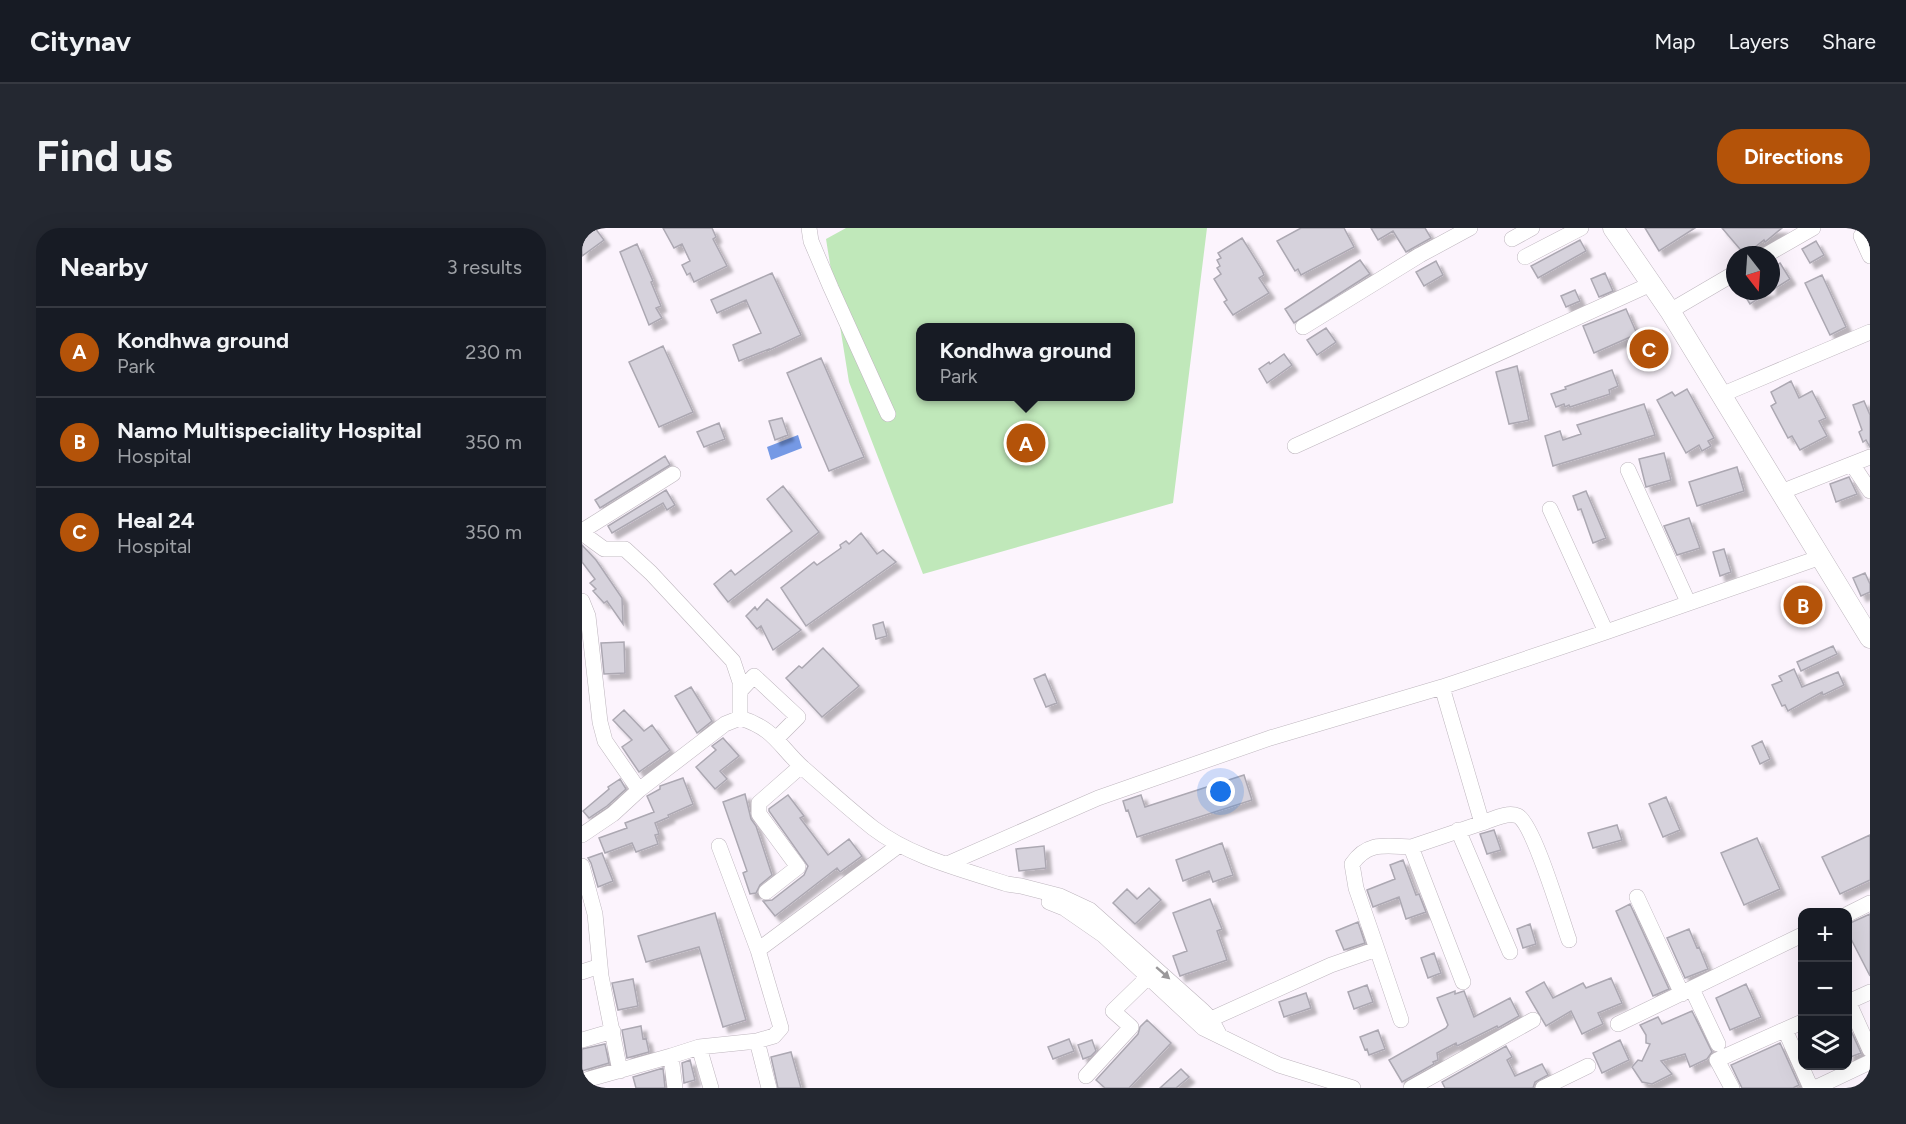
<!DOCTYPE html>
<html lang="en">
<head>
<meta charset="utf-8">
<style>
	:root { --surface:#171b24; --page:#242831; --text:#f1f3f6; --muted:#9ea1a6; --line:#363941; --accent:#b45309 }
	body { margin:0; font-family:Figtree,sans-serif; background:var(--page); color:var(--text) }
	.controls { position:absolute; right:18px; bottom:18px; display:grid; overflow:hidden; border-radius:12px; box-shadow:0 6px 24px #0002 }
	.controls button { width:54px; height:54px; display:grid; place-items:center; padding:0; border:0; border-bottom:2px solid var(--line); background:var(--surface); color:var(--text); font:30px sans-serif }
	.compass { position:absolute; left:1144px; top:18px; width:54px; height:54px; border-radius:50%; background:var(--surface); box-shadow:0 6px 24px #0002; rotate:163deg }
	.you { position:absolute; left:639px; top:564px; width:21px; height:21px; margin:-15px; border:4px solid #fff; border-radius:50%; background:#1a73e8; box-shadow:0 0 0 9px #1a73e833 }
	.badge { display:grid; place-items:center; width:39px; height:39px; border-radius:50%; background:var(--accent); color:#fff; font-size:20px; font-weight:700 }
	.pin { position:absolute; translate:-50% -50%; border:3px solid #fff; box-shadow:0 2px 6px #0006 }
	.popup { position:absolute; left:334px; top:95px; width:219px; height:78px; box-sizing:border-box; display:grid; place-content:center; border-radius:12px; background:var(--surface); filter:drop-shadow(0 2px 4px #0005); font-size:20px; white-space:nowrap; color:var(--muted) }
	.popup b { font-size:22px; color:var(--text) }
	.popup::after { content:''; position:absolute; left:50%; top:100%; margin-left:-12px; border:12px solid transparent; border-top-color:var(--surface) }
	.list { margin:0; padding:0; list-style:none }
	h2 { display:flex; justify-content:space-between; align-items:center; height:78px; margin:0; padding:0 24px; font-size:26px }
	h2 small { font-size:20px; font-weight:400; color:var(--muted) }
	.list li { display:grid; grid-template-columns:39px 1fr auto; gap:18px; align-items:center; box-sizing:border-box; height:90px; padding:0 24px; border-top:2px solid var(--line) }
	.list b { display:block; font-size:22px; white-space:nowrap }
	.list p { margin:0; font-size:20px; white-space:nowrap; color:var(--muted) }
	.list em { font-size:20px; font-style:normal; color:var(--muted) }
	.icon { flex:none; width:33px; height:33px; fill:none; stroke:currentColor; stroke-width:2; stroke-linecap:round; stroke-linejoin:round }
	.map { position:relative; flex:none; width:1288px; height:860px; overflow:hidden; border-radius:24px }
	header { display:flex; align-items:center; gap:36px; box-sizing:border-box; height:84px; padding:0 30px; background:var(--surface); border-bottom:2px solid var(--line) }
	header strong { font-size:28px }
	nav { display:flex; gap:33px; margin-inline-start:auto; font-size:21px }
	.intro { display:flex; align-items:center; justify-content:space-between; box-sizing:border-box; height:144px; padding:0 36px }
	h1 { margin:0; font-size:42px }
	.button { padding:15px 27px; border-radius:24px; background:var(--accent); color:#fff; font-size:21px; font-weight:700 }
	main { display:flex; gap:36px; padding:0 36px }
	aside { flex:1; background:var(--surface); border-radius:24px; box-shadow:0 6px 24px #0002 }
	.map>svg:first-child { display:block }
	.green { fill:#c0e8ba; fill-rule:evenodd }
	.water { fill:#7599e5 }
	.building { fill:#d6d2dc; stroke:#aca8b2; stroke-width:1.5; filter:url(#shadow) }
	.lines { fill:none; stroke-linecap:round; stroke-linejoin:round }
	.minor-casing { stroke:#beb6be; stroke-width:16 }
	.major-casing { stroke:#beb6be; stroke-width:21 }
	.minor { stroke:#fff; stroke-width:15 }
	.major { stroke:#fff; stroke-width:20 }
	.oneway { fill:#9a989a }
</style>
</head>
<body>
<header>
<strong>Citynav</strong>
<nav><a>Map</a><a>Layers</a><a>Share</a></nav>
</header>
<div class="intro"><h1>Find us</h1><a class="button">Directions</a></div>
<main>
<aside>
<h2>Nearby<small>3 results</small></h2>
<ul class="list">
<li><span class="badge">A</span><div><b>Kondhwa ground</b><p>Park</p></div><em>230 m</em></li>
<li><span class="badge">B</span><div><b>Namo Multispeciality Hospital</b><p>Hospital</p></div><em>350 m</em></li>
<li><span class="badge">C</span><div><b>Heal 24</b><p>Hospital</p></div><em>350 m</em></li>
</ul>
</aside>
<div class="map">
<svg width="1288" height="860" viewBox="0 0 1288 860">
	<defs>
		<filter id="shadow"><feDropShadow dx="5.5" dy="5.5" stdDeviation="1.5" flood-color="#0004"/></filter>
	</defs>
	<rect width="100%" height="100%" fill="#fcf4fd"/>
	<!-- green -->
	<path class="green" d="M 264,0 L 625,0 L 591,275 L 341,346 L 267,154 L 244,11 ZM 339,100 L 549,100 L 549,168 L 339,168 Z"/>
	<!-- water -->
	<path class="water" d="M 216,207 L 220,220 L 189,232 L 185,219 Z"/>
	<!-- building -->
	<path class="building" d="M 5,0 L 13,0 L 22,12 L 0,28 L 0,4 Z
		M 81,0 L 130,0 L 134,9 L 131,11 L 145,38 L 112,54 L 108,45 L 105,47 L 100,37 L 108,33 L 100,16 L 92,20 Z
		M 719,0 L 762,0 L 772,19 L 719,47 L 716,41 L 713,43 L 695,13 Z
		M 789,0 L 843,0 L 849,10 L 824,24 L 811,3 L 796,12 Z
		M 1063,0 L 1113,0 L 1077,23 Z
		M 1140,0 L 1200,0 L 1183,14 L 1182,12 L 1163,27 Z
		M 660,10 L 680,42 L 682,47 L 677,50 L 687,65 L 651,87 L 642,74 L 645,72 L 632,51 L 639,46 L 635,40 L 638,38 L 635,32 L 639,30 L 636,25 Z
		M 998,12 L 1004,23 L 956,50 L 949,38 Z
		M 1234,13 L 1242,27 L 1228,35 L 1220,21 Z
		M 55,16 L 71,53 L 69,54 L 79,78 L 74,80 L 80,90 L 67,97 L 38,24 Z
		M 778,32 L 788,46 L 712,95 L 703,81 Z
		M 854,33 L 861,47 L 842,58 L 834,44 Z
		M 1198,35 L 1208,51 L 1189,63 L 1189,41 Z
		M 190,45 L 219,107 L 187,122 L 187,121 L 157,133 L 151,117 L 179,105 L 164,72 L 135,85 L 129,72 Z
		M 1023,45 L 1031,63 L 1017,69 L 1009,51 Z
		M 1240,47 L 1264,99 L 1248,107 L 1223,55 Z
		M 993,62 L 998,73 L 984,79 L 979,68 Z
		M 1160,63 L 1188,63 L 1168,76 Z
		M 1044,81 L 1055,106 L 1012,125 L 1001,98 Z
		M 744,100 L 754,114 L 735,127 L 725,112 Z
		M 81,118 L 111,184 L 77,199 L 47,134 Z
		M 702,126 L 710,137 L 685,155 L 677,141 L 687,134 L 688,136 Z
		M 239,130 L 282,229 L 247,243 L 205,145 Z
		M 935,138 L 947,192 L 927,196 L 914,144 Z
		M 1030,142 L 1036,158 L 1027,162 L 1028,166 L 988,179 L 987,177 L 983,179 L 982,176 L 974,179 L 969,166 L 984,161 L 983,159 Z
		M 1209,153 L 1217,170 L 1230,163 L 1244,190 L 1237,193 L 1245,208 L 1218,222 L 1210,208 L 1206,210 L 1189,178 L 1194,175 L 1189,164 Z
		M 1105,161 L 1132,210 L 1126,213 L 1129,218 L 1120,223 L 1117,217 L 1104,225 L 1075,172 L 1090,164 L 1093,168 Z
		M 1282,173 L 1288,187 L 1288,219 L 1284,212 L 1281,214 L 1277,204 L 1280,202 L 1271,177 Z
		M 1062,176 L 1073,207 L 971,238 L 963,208 L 978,203 L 981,212 L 999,206 L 995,197 Z
		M 200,190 L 206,207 L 193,212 L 187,193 Z
		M 137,195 L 143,211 L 122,219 L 115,204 Z
		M 1082,225 L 1089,252 L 1064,259 L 1057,231 Z
		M 83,228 L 88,237 L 18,280 L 13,272 Z
		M 1155,239 L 1162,263 L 1115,278 L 1107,254 Z
		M 1267,249 L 1275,266 L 1254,274 L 1248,256 Z
		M 201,258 L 237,304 L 146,374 L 132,356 L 149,342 L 153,347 L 210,303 L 185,271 Z
		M 84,262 L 93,277 L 85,282 L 81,275 L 30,305 L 26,298 Z
		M 1004,263 L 1024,310 L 1011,315 L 999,281 L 996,282 L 991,268 Z
		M 1107,290 L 1118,320 L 1095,327 L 1082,298 Z
		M 279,305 L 295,326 L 301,322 L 314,334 L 224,398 L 199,360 L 232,334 L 235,337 L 259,320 L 258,317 L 264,313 L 267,316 Z
		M 0,317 L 14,332 L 40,370 L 41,396 L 25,373 L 22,375 L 11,363 L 14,361 L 8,355 L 13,351 L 0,334 Z
		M 1142,321 L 1149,344 L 1138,348 L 1131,324 Z
		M 1283,345 L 1288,356 L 1288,364 L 1279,368 L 1271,350 Z
		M 185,371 L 219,402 L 191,422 L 179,398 L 175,401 L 164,388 L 173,379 L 175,382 Z
		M 301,394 L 305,408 L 294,411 L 291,397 Z
		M 42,414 L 43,445 L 22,446 L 19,415 Z
		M 1251,418 L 1255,426 L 1219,443 L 1215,434 Z
		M 241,420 L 277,458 L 240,489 L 204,450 L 217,438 L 220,440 Z
		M 1212,441 L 1220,459 L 1256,444 L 1262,457 L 1241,467 L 1240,464 L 1206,483 L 1203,477 L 1200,478 L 1190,457 L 1200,453 L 1197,448 Z
		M 463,446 L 475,475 L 464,479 L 452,451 Z
		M 109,459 L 130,493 L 115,505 L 93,468 Z
		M 42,482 L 62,503 L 70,497 L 88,522 L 57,544 L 40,519 L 50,512 L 31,492 Z
		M 141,510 L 157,528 L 138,543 L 145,551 L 133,561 L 114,539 L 134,522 L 130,518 Z
		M 1180,513 L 1188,531 L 1178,536 L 1170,518 Z
		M 662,547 L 670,572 L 555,609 L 546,582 L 544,583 L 541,573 L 559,567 L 563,579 Z
		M 101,550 L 111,576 L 86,587 L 87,589 L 73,595 L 77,606 L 73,607 L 76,616 L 54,624 L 50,615 L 23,625 L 17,610 L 45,600 L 43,595 L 72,584 L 65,568 L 78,561 L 78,558 Z
		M 38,551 L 44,561 L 25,578 L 7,590 L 1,583 L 27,561 L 26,559 Z
		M 163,566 L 169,591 L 174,598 L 190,647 L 178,657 L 174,665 L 168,666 L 161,645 L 165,643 L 141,574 Z
		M 206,567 L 222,588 L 218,590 L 246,627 L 267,611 L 280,628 L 258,644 L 255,640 L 193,688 L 181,673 L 190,672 L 222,647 L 226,638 L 187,583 L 187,581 Z
		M 1084,569 L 1098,602 L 1081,609 L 1067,576 Z
		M 1035,597 L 1040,612 L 1011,620 L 1006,605 Z
		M 912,602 L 919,622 L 905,626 L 898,606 Z
		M 1288,607 L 1288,652 L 1258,666 L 1240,629 Z
		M 1175,610 L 1198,661 L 1162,677 L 1139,625 Z
		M 640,615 L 651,647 L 631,654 L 627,643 L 601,653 L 594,632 Z
		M 462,618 L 464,640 L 437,643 L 434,621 Z
		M 20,625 L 31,653 L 16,659 L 9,635 L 6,630 Z
		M 821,632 L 834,667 L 837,666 L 844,684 L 824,691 L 817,669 L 791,679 L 785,662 L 813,651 L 808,637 Z
		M 567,660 L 579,672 L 553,696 L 531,675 L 545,661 L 555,671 Z
		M 628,671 L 640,701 L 635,703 L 645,732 L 598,748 L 591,728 L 605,723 L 591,685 Z
		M 1048,676 L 1087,761 L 1071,768 L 1034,683 Z
		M 133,685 L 164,792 L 141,799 L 117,719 L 64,734 L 56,708 Z
		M 1288,686 L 1288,748 L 1266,705 L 1266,696 Z
		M 776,694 L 783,715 L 762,722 L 754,703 Z
		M 948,696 L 954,716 L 941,720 L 935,701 Z
		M 1107,701 L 1115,720 L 1117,719 L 1126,741 L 1103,750 L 1085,710 Z
		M 852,725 L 859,745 L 846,750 L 839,730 Z
		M 1029,750 L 1040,775 L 1016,785 L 1021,796 L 1000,806 L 989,783 L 964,798 L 944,764 L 962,754 L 971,770 L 1001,755 L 1004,760 Z
		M 51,751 L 56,778 L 36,782 L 30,755 Z
		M 1164,756 L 1179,789 L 1148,802 L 1134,770 Z
		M 785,757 L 791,774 L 772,781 L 766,764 Z
		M 873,763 L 873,766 L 882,763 L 892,789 L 928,770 L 937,788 L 916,800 L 915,798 L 875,818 L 874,815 L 855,825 L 856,832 L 851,834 L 852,836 L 820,854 L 807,832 L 864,800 L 866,797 L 855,770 Z
		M 724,765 L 729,780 L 702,789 L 697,774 Z
		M 1110,783 L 1130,824 L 1125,831 L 1108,839 L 1103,826 L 1079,833 L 1090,846 L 1070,856 L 1060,854 L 1050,839 L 1056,832 L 1060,833 L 1068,816 L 1064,815 L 1064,807 L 1058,797 L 1076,789 L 1080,796 Z
		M 565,792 L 589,815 L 547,860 L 523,860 L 514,852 L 556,806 L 558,799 Z
		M 1266,796 L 1279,825 L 1266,830 Z
		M 59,798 L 61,811 L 64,810 L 67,824 L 45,830 L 40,802 Z
		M 796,802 L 803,821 L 787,827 L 785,821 L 783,822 L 778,809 Z
		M 487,811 L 492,823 L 471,831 L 466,819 Z
		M 510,812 L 514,823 L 509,828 L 501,831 L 496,817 Z
		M 1038,812 L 1047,832 L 1020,845 L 1011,825 Z
		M 1198,815 L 1217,857 L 1211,860 L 1160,860 L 1149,837 Z
		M 23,816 L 27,835 L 0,843 L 0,821 Z
		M 924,818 L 930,829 L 925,832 L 933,848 L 960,836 L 966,847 L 953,854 L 951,860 L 863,860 L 860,854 Z
		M 209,824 L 219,860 L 196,860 L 189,829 Z
		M 108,832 L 113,852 L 102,855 L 100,835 Z
		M 81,840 L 83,860 L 54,860 L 51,849 Z
		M 599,841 L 607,849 L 594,860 L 578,860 Z"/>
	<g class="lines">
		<defs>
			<path id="minor" d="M 227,0 L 229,13 L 249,60 L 306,186
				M 1279,8 L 1288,28
				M 930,11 L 950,0
				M 1184,27 L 1231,0
				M 943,29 L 999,0
				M 1088,83 L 1153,45
				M 721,99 L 838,27 L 888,0
				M 1139,167 L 1288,104
				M 713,218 L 1069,56
				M 1270,236 L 1288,263
				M 1046,242 L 1106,374
				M 1199,264 L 1288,229
				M 968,281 L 1024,404
				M 0,303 L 91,246
				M 0,305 L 22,321 L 43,321 L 69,345 L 151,433 L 158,454 L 158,490
				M 0,373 L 6,388 L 18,494 L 23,513 L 57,562
				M 860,459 L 900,595 L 829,619 L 881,754
				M 158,463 L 172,448 L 216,489 L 195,510
				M 158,490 C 192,500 197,518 221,540 C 244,560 267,581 291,600 C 329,629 379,641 425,656 L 439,658 L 478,668 L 508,682 L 620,782 L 629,791 L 638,808
				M 900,595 C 910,592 925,583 936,588 C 952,597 979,690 987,712
				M 876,602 L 928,724
				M 0,607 L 31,586 L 57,562 L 143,496 L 158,490
				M 137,618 L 176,722
				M 365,636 L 516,570 L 688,510 L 860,459 L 1024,404 L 1239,329
				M 0,638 L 13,686 L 19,748 L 38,843
				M 184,664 L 216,639 L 177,586 L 177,575 L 219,538
				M 1055,669 L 1100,766
				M 467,674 L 482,680 L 521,707 L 621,800 L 697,837 L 771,860
				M 1266,686 L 1288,675
				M 795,721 L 819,792
				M 0,744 L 18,738
				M 1110,761 L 1136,816
				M 1266,773 L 1288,822
				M 1266,774 L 1288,764
				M 1036,796 L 1220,707
				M 623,798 L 629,791 L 749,737 L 795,721 L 774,660 L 770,636 C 786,613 804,618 829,619
				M 1203,802 L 1229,860
				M 0,812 L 31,803
				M 175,813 L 192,808 L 199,800 L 176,722 L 316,618
				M 117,819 L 129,860
				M 504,848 L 549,799 L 531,783 L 566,749
				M 0,853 L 89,828
				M 93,860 L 89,828 L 117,819 L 175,813 L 187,860
				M 829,860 L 951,792
				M 961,860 L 1006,838
				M 1150,860 L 1135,832 L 1220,794
				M 1233,860 L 1288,834"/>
			<path id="major" d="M 1031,0 L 1088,83 L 1288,410"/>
		</defs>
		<!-- minor casing -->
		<use href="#minor" class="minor-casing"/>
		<!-- major casing -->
		<use href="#major" class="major-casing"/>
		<!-- minor -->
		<use href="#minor" class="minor"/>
		<!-- major -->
		<use href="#major" class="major"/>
	</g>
	<!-- one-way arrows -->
	<defs><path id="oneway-solid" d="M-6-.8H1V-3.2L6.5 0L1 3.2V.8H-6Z" transform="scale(1.5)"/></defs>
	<use class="oneway" href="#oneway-solid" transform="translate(581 745) rotate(41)"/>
</svg>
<div class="controls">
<button>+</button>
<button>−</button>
<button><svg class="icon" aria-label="layers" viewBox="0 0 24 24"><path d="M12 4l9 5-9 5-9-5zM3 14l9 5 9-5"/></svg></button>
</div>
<svg class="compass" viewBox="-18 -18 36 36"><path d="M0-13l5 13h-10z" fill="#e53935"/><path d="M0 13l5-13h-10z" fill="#9ea1a6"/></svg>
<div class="you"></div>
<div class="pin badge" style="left:444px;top:215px">A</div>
<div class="popup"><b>Kondhwa ground</b>Park</div>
<div class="pin badge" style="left:1221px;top:377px">B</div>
<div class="pin badge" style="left:1067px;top:121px">C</div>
</div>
</main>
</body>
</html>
